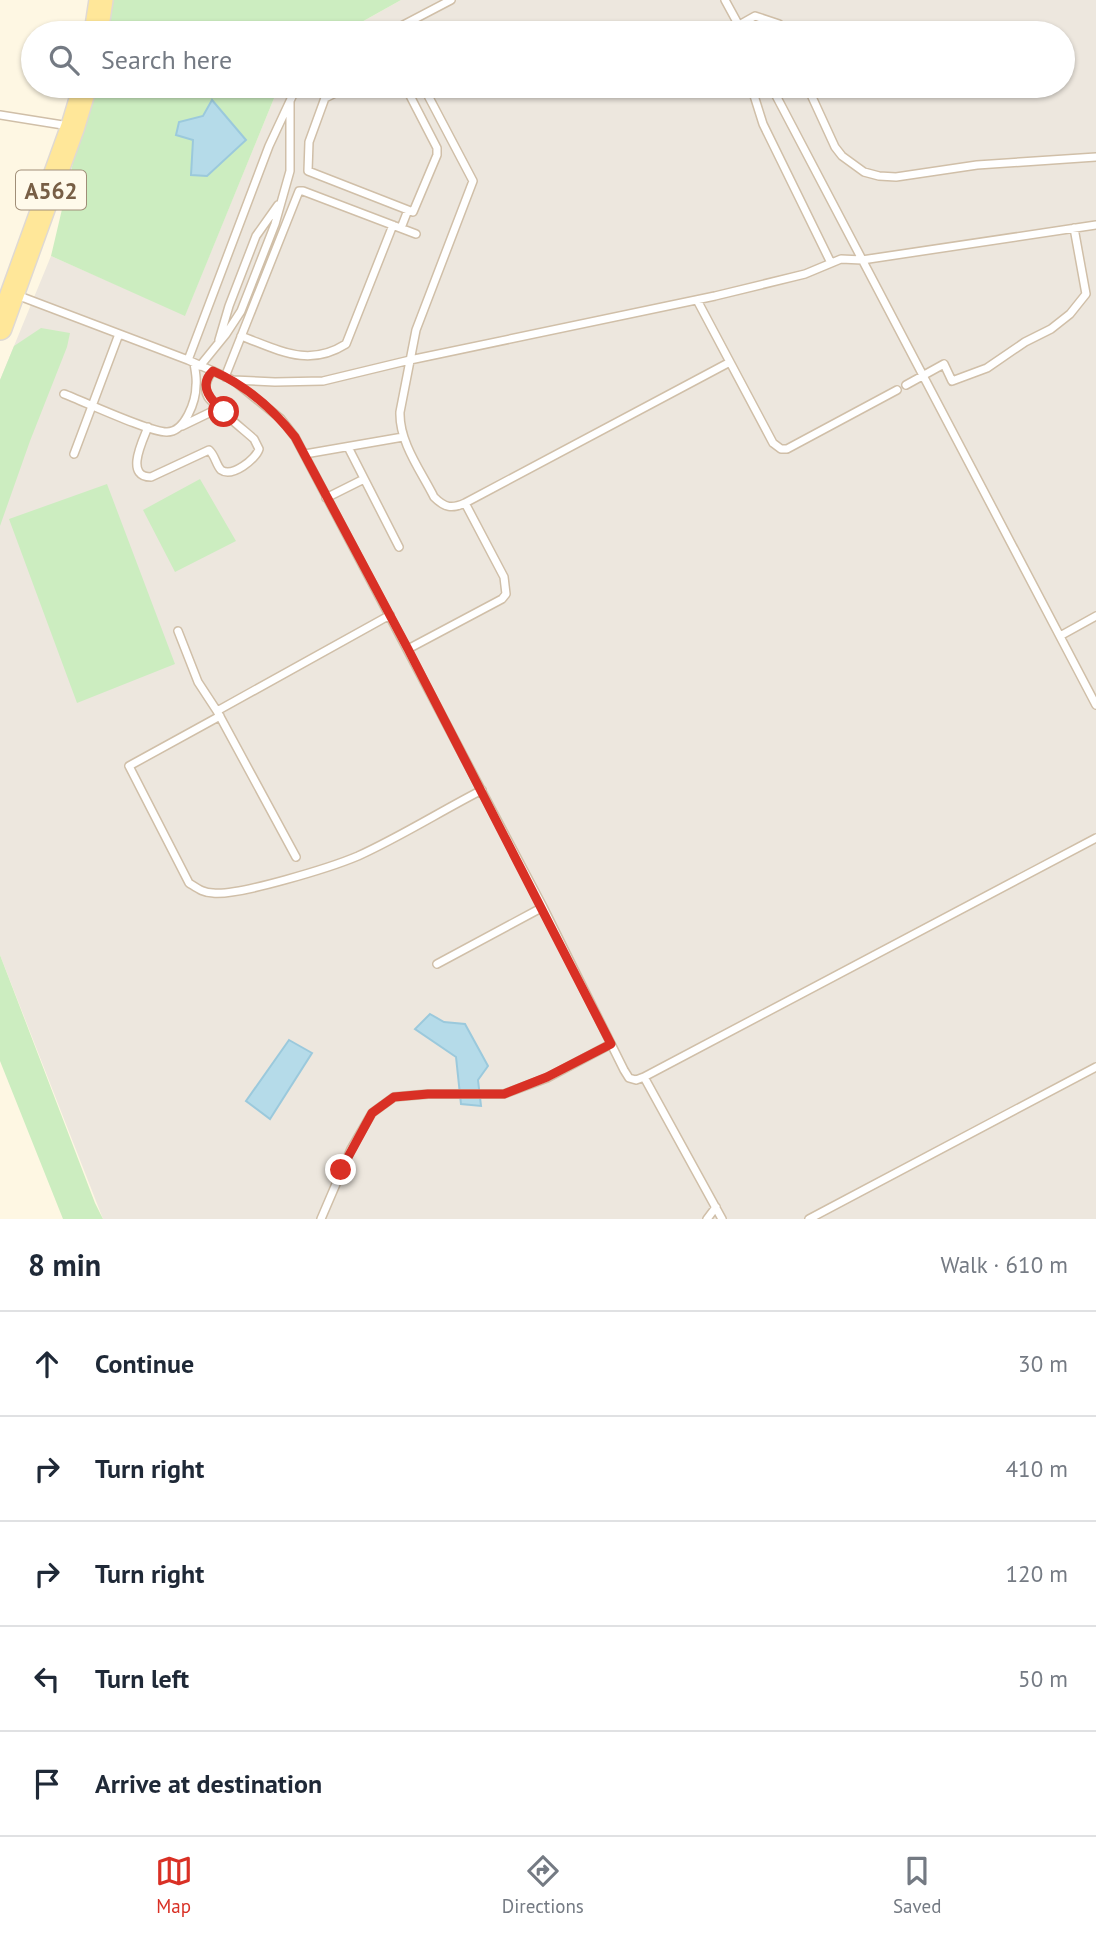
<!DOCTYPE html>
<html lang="en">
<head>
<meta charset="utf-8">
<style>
	:root { --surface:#fff; --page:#f6f6f7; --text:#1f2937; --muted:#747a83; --line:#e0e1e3; --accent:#d93025 }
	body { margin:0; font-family:"PT Sans",sans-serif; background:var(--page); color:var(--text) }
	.stop { position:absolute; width:21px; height:21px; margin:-16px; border:5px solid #d93025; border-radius:50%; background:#fff }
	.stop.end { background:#d93025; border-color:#fff; box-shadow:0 2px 7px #0008 }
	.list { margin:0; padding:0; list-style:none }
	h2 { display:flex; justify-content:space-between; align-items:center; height:91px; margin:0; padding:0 28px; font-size:30px }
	h2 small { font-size:23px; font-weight:400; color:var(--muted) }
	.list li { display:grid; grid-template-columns:46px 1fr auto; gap:21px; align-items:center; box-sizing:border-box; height:105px; padding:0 28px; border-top:2px solid var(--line) }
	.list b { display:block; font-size:26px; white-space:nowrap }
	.list em { font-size:23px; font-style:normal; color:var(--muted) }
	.icon { flex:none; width:38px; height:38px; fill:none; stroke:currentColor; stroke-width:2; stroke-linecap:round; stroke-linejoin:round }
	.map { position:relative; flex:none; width:1096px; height:1219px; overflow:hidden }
	.search { position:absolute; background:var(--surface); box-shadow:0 2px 5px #0004; left:21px; right:21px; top:21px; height:77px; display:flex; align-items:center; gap:18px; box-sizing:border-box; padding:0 24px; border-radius:38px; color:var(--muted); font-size:26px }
	.sheet { height:616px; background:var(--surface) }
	nav { display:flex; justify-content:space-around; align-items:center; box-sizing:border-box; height:98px; border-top:2px solid var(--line); background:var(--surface); font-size:19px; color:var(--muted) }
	nav a { display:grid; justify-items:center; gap:4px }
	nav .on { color:var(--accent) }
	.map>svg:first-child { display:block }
	.industrial { fill:#ede7de }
	.green { fill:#ccedc0 }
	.water { fill:#b5dbe9; stroke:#9bc9dc; stroke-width:2 }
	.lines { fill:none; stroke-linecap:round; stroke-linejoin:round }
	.lane-casing { stroke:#d0bfa8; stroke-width:10 }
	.primary-casing { stroke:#dfd9d3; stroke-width:26 }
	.lane { stroke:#fff; stroke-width:7 }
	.primary { stroke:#ffe799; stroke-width:23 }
	.route { stroke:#d93025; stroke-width:9 }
	.labels { text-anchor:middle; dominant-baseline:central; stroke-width:5; stroke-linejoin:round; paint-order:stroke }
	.shield { fill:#fffaeb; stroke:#a08e78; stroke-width:2 }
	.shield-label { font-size:23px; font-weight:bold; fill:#785f46 }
</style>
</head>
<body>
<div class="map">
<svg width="1096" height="1219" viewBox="0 0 1096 1219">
	<rect width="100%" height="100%" fill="#fef7e3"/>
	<!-- industrial -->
	<path class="industrial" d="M 401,0 L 1096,0 L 1096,1219 L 103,1219 L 0,955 L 0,380 L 51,256 L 185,315 L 279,86 L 1063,86 L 1063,33 L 342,33 Z"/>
	<!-- green -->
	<path class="green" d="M 112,0 L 401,0 L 342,33 L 104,33 Z
		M 91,86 L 279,86 L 185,316 L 51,256 Z
		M 41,328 L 70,333 L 67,347 L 30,441 L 0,526 L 0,380 L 14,346 Z
		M 200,479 L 236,541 L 175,572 L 143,510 Z
		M 107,484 L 175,664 L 77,703 L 9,519 Z
		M 0,955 L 95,1203 L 103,1219 L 63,1219 L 0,1061 Z"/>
	<!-- water -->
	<path class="water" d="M 212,100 L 246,140 L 207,176 L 191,175 L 193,140 L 176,135 L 179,122 L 203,116 Z
		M 430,1014 L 444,1022 L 465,1024 L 488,1066 L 478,1080 L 481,1106 L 461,1104 L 456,1057 L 415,1029 Z
		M 289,1040 L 312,1053 L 270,1119 L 246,1101 Z"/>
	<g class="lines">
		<defs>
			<path id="lane" d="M 725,0 L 743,33
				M 739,25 L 755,16 L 779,24 L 783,33
				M 388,33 L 451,0
				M 349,86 L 325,98 L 309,142 L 308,171 L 413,212 L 437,155 L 437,148 L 405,86
				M 423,86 L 473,181 L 416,330 L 400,412 C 399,442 421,471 434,497 C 445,508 452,509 465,503 L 730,362
				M 751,86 L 763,124 L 831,263
				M 771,86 L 1096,705
				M 807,86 L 835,147 L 842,156 L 864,172 L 879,176 L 896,177 L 977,165 L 1096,157
				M 0,115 L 69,126
				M 401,228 L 408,210
				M 14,294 L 188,360 L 233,380 L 281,419 L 295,437 L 543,907 L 624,1070 L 629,1078 L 636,1080 L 644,1077 L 722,1219
				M 697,300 L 773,443 L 781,449 L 787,449 L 897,390
				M 241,336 C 279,350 308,368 346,344 L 393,225
				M 219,340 L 229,306 L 256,236 L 278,205
				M 188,360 L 269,146 L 297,86
				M 200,366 L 226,334 L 241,311 L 275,224 L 290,171 L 290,102
				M 225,377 L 299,191 L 303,191 L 416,234
				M 233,380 L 275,382 L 323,381 L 410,360 L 715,296 L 805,274 L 841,259 L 862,260 L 1096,225
				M 906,385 L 944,364 L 952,381 L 987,368 L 1025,342 L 1051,329 L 1070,314 L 1086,294 L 1074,228
				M 64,394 C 83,401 151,433 167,432 C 185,432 196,401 196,385 C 197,378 195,370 194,363
				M 182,426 L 211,412 L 223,412
				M 148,427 C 143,440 124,477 151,477 L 209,450 C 215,455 216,465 221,470 C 232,478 256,459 259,449 L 254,439 C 245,431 213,405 208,397 C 203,389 207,377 213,371
				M 348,447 L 399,547
				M 74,454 L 119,334
				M 305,454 L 403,437
				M 326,498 L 364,479
				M 178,631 L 198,682 L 217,711
				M 1060,636 L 1096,616
				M 408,649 L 502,599 L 506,594 L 504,577 L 465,503
				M 220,716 L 129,766 L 189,883 C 197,888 203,893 213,893 C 239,896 332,867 358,856 C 400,837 441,811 482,790
				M 296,857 L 217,711 L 390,615
				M 437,964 L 543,907
				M 644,1077 L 1096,838
				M 321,1219 L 351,1149 L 372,1113 L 394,1097 L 428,1094 L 504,1094 L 547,1078 L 611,1044
				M 707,1219 L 716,1207
				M 809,1219 L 1096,1067"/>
			<path id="primary" d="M 96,33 L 101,0
				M 0,328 L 73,126 L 85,86"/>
		</defs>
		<!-- lane casing -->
		<use href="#lane" class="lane-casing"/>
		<!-- primary casing -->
		<use href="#primary" class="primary-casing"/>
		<!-- lane -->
		<use href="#lane" class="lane"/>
		<!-- primary -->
		<use href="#primary" class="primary"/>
	</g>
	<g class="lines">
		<!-- route -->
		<path class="route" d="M 224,412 C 212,401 197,386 213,371 C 245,385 273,409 295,437 L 408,649 L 611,1044 L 547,1077 L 504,1094 L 428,1094 L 394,1097 L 372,1113 L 341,1170"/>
	</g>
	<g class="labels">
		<!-- shield labels -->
		<rect class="shield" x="16" y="170.5" width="70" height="39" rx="5"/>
		<g class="shield-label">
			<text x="51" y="190">A562</text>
		</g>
	</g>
</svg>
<div class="stop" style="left:224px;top:412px"></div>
<div class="stop end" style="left:341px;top:1170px"></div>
<div class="search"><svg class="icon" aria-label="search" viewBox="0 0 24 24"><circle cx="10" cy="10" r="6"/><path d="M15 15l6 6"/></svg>Search here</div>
</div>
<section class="sheet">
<h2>8 min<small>Walk · 610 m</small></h2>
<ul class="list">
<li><svg class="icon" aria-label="ahead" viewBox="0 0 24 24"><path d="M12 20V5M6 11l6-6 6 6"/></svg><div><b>Continue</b></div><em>30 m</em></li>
<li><svg class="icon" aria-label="right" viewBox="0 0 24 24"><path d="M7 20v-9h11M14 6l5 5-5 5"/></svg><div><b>Turn right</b></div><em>410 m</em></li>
<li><svg class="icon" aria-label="right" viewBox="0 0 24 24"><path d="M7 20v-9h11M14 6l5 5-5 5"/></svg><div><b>Turn right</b></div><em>120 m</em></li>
<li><svg class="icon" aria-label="left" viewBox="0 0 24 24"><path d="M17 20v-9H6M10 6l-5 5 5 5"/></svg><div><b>Turn left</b></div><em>50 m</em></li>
<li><svg class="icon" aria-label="arrive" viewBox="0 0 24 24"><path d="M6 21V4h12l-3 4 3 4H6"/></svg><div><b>Arrive at destination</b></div></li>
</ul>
</section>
<nav>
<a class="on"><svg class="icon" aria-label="map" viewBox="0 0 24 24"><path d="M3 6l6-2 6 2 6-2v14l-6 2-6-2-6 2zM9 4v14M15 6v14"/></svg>Map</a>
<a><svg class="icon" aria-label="directions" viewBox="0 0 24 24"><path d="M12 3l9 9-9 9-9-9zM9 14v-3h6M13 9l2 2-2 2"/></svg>Directions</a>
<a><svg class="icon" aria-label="saved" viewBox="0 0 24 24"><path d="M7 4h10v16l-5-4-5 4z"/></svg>Saved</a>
</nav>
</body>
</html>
